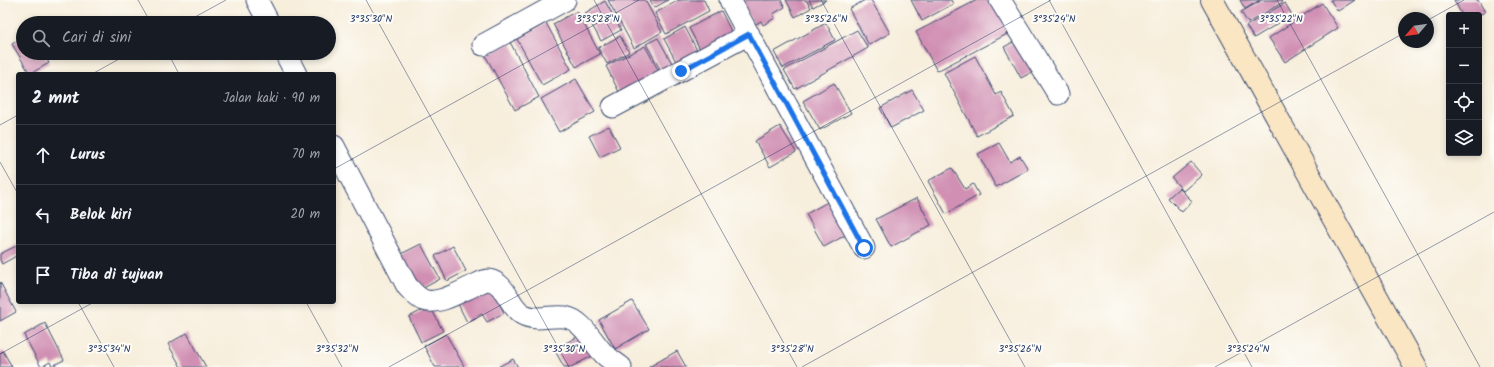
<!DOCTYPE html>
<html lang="id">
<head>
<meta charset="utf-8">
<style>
	:root { --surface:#171b24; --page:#242831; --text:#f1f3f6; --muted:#9ea1a6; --line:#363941 }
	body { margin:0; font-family:Kalam,sans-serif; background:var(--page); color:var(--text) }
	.controls { position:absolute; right:12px; top:12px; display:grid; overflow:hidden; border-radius:4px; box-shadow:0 2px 6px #0003 }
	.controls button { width:36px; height:36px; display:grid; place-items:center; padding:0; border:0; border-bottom:1px solid var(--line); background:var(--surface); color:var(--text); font:20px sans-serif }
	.compass { position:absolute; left:1398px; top:12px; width:36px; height:36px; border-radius:50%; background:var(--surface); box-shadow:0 2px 6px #0003; rotate:241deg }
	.stop { position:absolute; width:12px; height:12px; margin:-9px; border:3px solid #1a73e8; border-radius:50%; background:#fff }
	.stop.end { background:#1a73e8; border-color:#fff; box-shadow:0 1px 4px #0008 }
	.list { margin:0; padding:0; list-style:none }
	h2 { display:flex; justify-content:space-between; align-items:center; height:52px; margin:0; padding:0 16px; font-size:17px }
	h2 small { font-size:13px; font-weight:400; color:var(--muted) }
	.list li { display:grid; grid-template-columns:26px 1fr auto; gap:12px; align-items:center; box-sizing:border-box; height:60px; padding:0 16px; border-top:1px solid var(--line) }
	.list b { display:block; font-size:15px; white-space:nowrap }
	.list em { font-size:13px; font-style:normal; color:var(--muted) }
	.icon { flex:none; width:22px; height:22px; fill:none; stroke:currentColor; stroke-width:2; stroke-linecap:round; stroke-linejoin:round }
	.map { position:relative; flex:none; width:1494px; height:367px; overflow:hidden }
	.search { position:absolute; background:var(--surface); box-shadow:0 2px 6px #0003; left:16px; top:16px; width:320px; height:44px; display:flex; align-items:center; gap:10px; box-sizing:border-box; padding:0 14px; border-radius:22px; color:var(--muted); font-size:15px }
	.panel { position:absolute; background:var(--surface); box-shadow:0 2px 6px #0003; left:16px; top:72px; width:320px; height:232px; border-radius:4px }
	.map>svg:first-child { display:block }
	.building { fill:#d08fb3 }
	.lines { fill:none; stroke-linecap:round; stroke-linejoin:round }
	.street-casing { stroke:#3c4c71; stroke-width:23 }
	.secondary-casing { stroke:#3c4c71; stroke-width:24 }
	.street { stroke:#fff; stroke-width:21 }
	.secondary { stroke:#fbe6c3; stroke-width:22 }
	.route { stroke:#1a73e8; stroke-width:5 }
	.ticks { fill:none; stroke:#1b2f5e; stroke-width:1; stroke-opacity:0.45 }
	.ticks-label { font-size:10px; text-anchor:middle; fill:#1b2f5e; stroke:#fdfcf7; stroke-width:4; stroke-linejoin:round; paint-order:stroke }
</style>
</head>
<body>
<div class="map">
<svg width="1494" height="367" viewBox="0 0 1494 367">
	<rect width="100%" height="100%" fill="#fdfcf7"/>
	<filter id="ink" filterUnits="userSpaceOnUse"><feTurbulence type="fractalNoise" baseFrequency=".025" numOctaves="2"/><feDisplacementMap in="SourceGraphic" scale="8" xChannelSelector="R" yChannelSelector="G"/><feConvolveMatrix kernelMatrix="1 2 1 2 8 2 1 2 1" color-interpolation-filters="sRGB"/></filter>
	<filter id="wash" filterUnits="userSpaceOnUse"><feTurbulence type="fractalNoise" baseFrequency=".012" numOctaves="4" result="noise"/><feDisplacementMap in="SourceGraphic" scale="16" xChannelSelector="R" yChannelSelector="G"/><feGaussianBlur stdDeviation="0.9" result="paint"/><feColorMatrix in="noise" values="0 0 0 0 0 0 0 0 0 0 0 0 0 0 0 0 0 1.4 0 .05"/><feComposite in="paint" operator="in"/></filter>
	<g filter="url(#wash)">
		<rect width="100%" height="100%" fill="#f7eedc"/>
		<g id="blocks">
			<!-- building -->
			<path class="building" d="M 608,0 L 645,0 L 662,32 L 634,48 Z
				M 650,0 L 668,0 L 654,8 Z
				M 679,0 L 704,0 L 709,11 L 666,34 L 655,13 Z
				M 740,0 L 781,0 L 785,7 L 773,14 L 775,18 L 763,25 L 761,21 L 754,25 Z
				M 786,0 L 806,0 L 811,8 L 795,17 Z
				M 809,0 L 826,0 L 813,7 Z
				M 865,0 L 871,0 L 890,33 L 869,45 L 849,9 Z
				M 911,0 L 951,0 L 953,4 L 922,21 Z
				M 977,0 L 997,0 L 1013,31 L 937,71 L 916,32 Z
				M 1240,0 L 1260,0 L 1245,9 Z
				M 1262,0 L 1281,0 L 1283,2 L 1248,23 L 1241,12 Z
				M 1330,0 L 1355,0 L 1338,11 Z
				M 1454,0 L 1478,0 L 1485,12 L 1479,15 L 1462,15 Z
				M 605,1 L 621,30 L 601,41 L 585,13 Z
				M 1285,3 L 1292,15 L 1254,38 L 1246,26 Z
				M 1322,3 L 1338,28 L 1285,62 L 1269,38 Z
				M 577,11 L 600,54 L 576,67 L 553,24 Z
				M 721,11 L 735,39 L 703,55 L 689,28 Z
				M 546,23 L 571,69 L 542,85 L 517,39 Z
				M 826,23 L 835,40 L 783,68 L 774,52 Z
				M 685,27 L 701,58 L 680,69 L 664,39 Z
				M 857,30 L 868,48 L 795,89 L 784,70 Z
				M 620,36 L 629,52 L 607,64 L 598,48 Z
				M 23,37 L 23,53 L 43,53 L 49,63 L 30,74 L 12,44 Z
				M 658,38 L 673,65 L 661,71 L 646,44 Z
				M 1019,39 L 1036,70 L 1021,78 L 1004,47 Z
				M 510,42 L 539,97 L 515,110 L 485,55 Z
				M 645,46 L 662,77 L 622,98 L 606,66 Z
				M 975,56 L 996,95 L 1001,92 L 1014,116 L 977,136 L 944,73 Z
				M 576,79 L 595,112 L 559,132 L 541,99 Z
				M 834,83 L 851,113 L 820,130 L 803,101 Z
				M 912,90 L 924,110 L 891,128 L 880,108 Z
				M 609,126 L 620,147 L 600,157 L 589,136 Z
				M 780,126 L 796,152 L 770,167 L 755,141 Z
				M 999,143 L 1010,162 L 1020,156 L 1028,169 L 996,187 L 978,154 Z
				M 1191,162 L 1202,175 L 1183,191 L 1172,178 Z
				M 952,168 L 965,189 L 973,184 L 979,195 L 946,214 L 928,181 Z
				M 1179,188 L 1192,201 L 1182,212 L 1168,198 Z
				M 917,198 L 931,225 L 891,247 L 876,219 Z
				M 833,199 L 851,232 L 824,247 L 806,214 Z
				M 421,244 L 440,279 L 418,291 L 399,255 Z
				M 18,245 L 18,255 L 2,264 L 0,260 L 0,254 Z
				M 453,246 L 466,271 L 447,281 L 435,256 Z
				M 0,282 L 16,312 L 0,321 Z
				M 488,283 L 505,300 L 499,303 L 504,313 L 487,322 L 482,314 L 467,322 L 456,300 Z
				M 632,301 L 649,329 L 615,349 L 599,320 Z
				M 430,306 L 443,331 L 421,342 L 409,317 Z
				M 45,323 L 64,360 L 52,366 L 50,362 L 41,367 L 24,335 Z
				M 187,333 L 206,367 L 181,367 L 168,344 Z
				M 446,334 L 464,366 L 463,367 L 435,367 L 424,346 Z
				M 583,334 L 594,355 L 571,367 L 564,367 L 554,349 Z
				M 3,351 L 12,367 L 0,367 L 0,353 Z
				M 677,351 L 686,367 L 649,367 Z
				M 513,359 L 518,367 L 498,367 Z"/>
		</g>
	</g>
	<g filter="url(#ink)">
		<use href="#blocks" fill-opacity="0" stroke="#3c4c71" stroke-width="1"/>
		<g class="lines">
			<defs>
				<path id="street" d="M 257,0 L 269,23
					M 730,0 L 864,248
					M 1000,0 L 1058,94
					M 483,45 L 565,0
					M 285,53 L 296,74
					M 613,107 L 749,34
					M 334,146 L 407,286 C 412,291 416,297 423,300 C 438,306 461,291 475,285 C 479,283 484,280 489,280 C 506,283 509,306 522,314 C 536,322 550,315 565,317 C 583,320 592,342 604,354 C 609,359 616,363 621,367"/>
				<path id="secondary" d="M 1212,0 L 1416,367"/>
			</defs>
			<!-- street casing -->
			<use href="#street" class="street-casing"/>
			<!-- secondary casing -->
			<use href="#secondary" class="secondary-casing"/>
			<!-- street -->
			<use href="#street" class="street"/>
			<!-- secondary -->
			<use href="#secondary" class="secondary"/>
		</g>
	</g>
	<g class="lines" filter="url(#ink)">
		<!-- route -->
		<path class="route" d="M 681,71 L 749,34 L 864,248"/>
	</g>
	<!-- ticks -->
	<path class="ticks" d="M 138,0 L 151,23M 366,0 L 569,367M 594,0 L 797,367M 821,0 L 1025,367M 1049,0 L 1252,367M 1277,0 L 1480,367M 1428,20 L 1464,0M 184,23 L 226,0M 168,53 L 179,74M 92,74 L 130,53M 0,125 L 18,115M 0,162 L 18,194M 334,169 L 639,0M 78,302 L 114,367M 306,302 L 342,367M 0,354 L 94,302M 389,367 L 1051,0M 802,367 L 1404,33M 1215,367 L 1494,212"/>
	<g class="ticks-label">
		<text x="371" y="22">3°35'30"N</text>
		<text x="598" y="22">3°35'28"N</text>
		<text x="826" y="22">3°35'26"N</text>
		<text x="1054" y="22">3°35'24"N</text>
		<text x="1281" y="22">3°35'22"N</text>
		<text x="109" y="352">3°35'34"N</text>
		<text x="337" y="352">3°35'32"N</text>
		<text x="564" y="352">3°35'30"N</text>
		<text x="792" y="352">3°35'28"N</text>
		<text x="1020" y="352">3°35'26"N</text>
		<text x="1248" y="352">3°35'24"N</text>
	</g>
</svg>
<div class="controls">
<button>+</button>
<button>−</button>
<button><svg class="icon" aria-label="locate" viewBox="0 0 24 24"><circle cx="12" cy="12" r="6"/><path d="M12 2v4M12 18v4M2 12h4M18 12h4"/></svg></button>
<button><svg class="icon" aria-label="layers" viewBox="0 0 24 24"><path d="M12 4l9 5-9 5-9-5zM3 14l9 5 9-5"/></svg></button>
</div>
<svg class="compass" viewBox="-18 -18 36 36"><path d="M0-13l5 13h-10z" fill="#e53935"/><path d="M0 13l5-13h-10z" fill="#9ea1a6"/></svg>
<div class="stop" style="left:864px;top:248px"></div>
<div class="stop end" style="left:681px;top:71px"></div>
<div class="search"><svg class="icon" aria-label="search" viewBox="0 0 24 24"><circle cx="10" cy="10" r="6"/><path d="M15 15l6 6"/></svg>Cari di sini</div>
<section class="panel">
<h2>2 mnt<small>Jalan kaki · 90 m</small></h2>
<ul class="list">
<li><svg class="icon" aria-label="ahead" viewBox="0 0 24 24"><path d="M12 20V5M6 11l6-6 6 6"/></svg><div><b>Lurus</b></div><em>70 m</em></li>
<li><svg class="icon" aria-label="left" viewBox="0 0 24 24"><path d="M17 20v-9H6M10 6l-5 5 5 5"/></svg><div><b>Belok kiri</b></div><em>20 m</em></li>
<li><svg class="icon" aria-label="arrive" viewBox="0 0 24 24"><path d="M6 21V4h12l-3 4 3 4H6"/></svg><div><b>Tiba di tujuan</b></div></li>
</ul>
</section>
</div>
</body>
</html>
